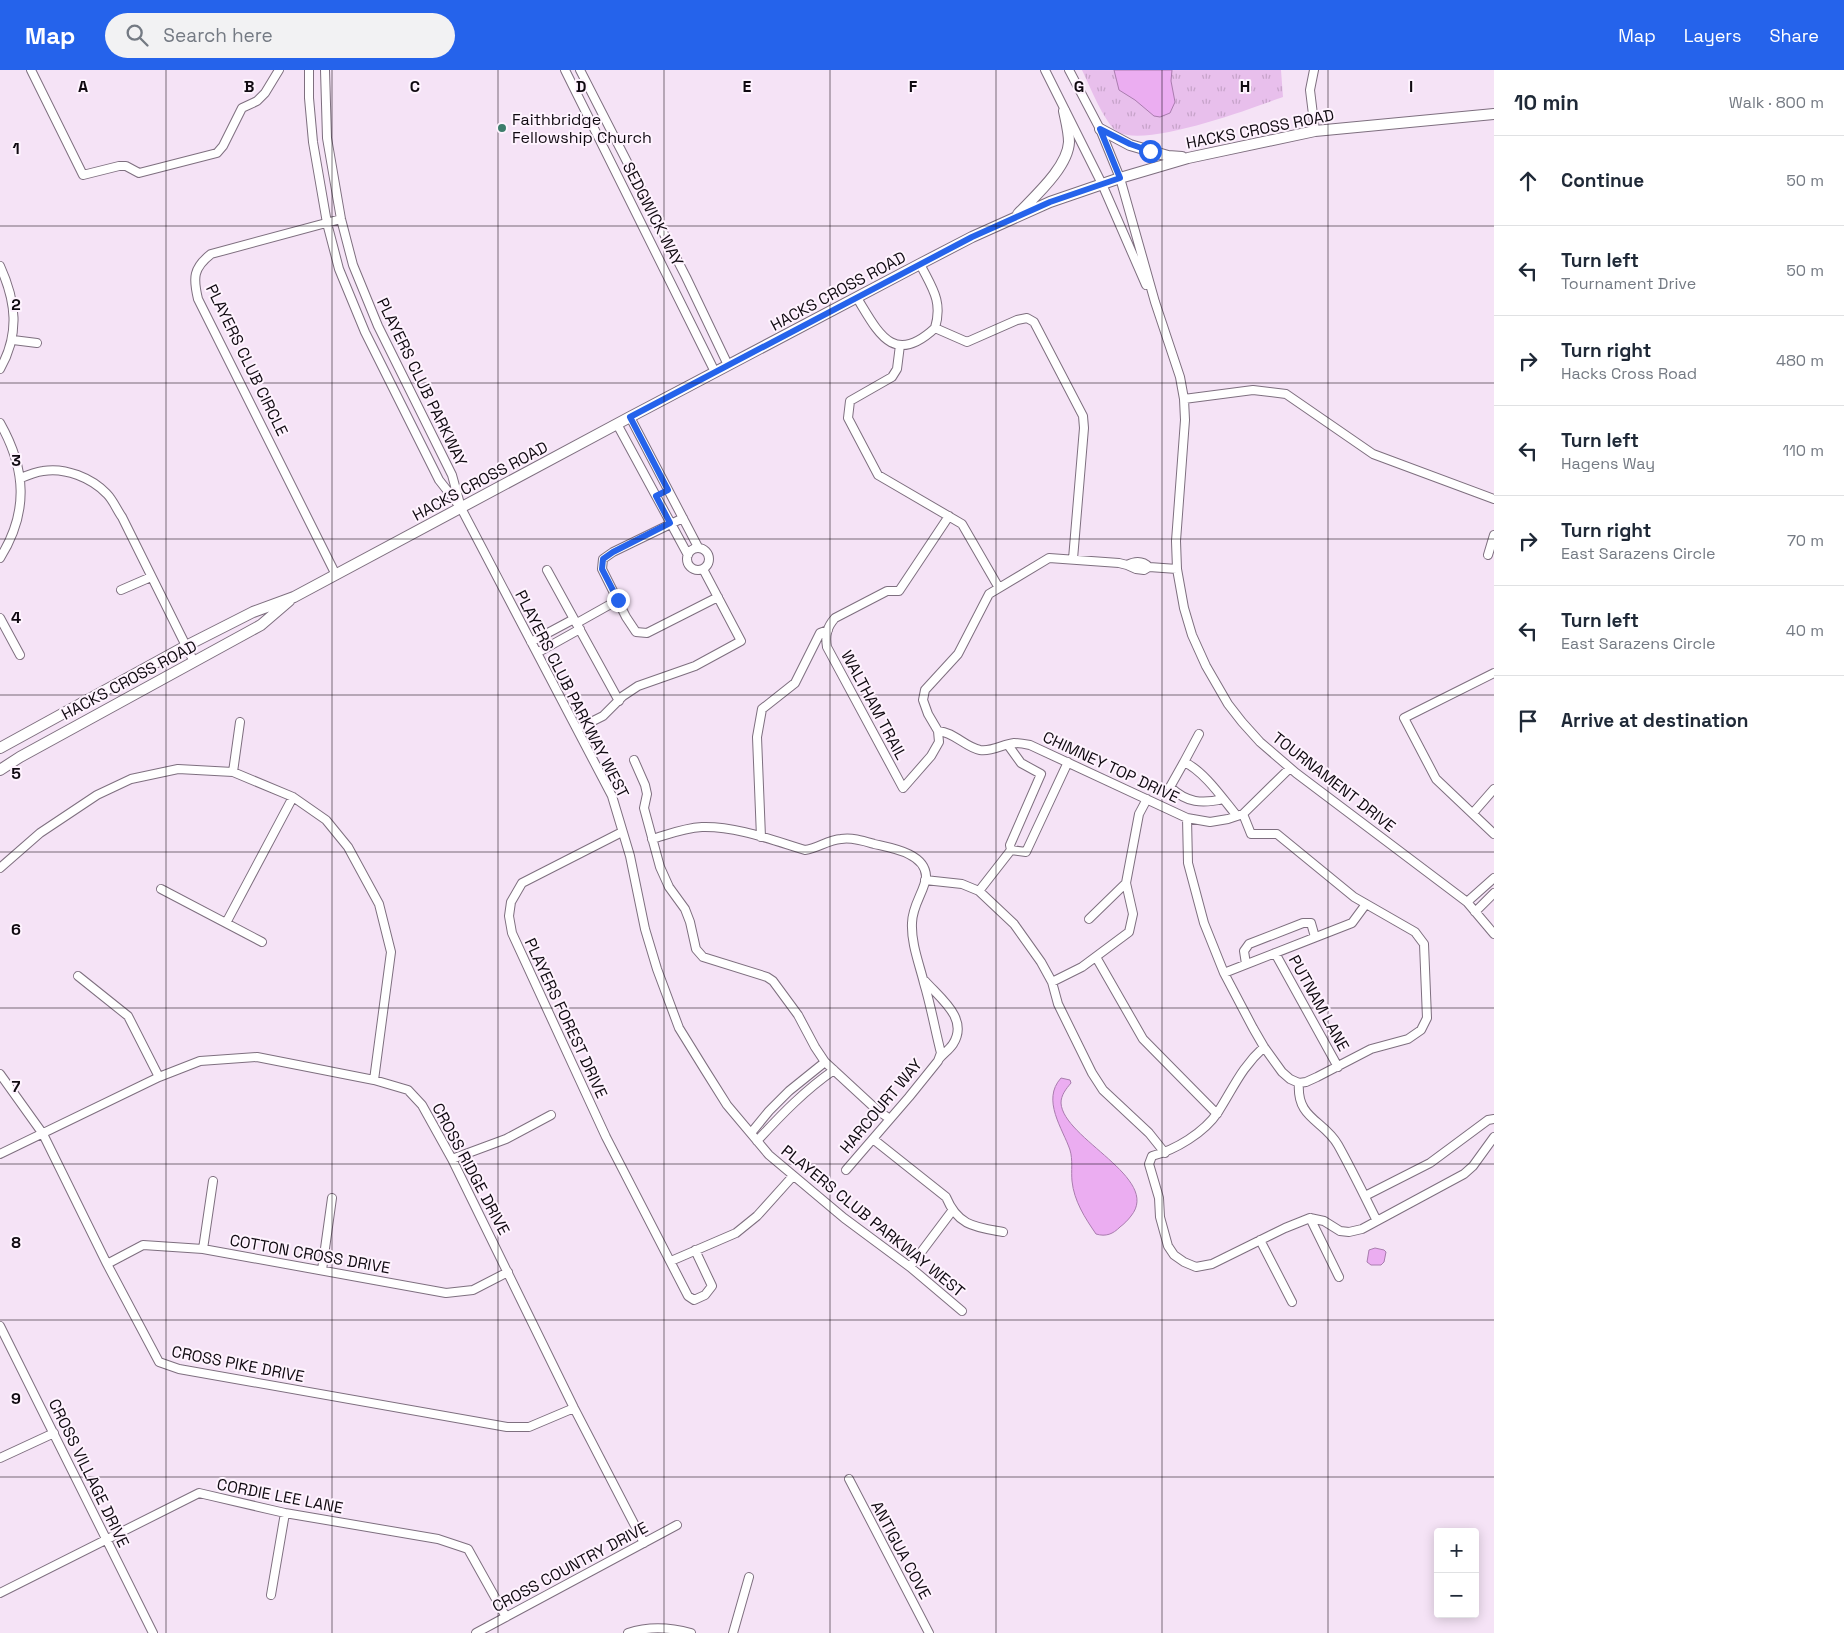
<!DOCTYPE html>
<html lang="en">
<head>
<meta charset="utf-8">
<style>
	:root { --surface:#fff; --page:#f2f2f3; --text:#1f2937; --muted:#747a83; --line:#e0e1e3; --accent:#2563eb }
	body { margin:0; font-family:"Space Grotesk",sans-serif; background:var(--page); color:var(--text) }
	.controls { position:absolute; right:15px; bottom:15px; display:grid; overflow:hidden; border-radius:5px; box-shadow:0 2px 12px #0003 }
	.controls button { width:45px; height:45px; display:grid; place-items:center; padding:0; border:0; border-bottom:1px solid var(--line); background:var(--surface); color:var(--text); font:25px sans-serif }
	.stop { position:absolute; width:15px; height:15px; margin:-11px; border:4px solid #2563eb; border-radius:50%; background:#fff }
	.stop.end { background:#2563eb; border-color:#fff; box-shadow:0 1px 5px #0008 }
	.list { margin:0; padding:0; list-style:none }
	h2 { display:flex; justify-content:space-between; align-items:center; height:65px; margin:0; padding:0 20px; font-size:21px }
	h2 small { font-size:16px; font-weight:400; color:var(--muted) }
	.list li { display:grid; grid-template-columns:32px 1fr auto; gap:15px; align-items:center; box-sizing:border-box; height:90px; padding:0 20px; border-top:1px solid var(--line) }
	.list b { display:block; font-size:19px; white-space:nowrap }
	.list p { margin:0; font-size:16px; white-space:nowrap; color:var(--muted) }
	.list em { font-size:16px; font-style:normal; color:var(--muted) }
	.icon { flex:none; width:28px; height:28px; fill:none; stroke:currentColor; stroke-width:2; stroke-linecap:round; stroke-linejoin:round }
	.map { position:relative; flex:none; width:1494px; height:1563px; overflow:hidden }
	header { display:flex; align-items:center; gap:30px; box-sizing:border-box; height:70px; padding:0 25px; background:var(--accent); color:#fff }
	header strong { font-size:24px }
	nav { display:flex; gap:28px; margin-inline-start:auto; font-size:18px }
	.search { width:350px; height:45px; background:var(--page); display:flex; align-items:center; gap:12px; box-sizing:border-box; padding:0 18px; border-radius:28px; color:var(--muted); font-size:19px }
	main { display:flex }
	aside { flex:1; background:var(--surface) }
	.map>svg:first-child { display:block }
	.grass { fill:url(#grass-tufts) }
	.water { fill:#ebadf1; stroke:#a97cae }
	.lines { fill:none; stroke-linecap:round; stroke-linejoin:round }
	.minor-casing { stroke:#7e6f7f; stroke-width:10 }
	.major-casing { stroke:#7e6f7f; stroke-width:12 }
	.minor { stroke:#fff; stroke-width:8 }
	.major { stroke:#fff; stroke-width:10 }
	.route { stroke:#2563eb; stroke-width:6 }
	.grid { fill:none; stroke:#100a11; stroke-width:1; stroke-opacity:0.55 }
	.poi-dot { fill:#3d7d6c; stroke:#fef3fe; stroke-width:2 }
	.labels { text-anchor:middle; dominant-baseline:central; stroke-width:4; stroke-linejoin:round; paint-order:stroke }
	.poi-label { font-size:16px; fill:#100a11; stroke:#fef3fe; text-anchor:start }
	.street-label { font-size:16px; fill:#100a11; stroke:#fef3fe }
	.grid-label { font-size:16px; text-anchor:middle; font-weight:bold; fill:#100a11; stroke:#fef3fe; stroke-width:4; stroke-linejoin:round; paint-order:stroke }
</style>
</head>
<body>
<header>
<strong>Map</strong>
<div class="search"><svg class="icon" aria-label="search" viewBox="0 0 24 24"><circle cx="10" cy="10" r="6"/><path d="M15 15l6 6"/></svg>Search here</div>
<nav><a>Map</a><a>Layers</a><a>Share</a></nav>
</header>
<main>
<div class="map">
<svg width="1494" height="1563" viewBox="0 0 1494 1563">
	<defs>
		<pattern id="grass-tufts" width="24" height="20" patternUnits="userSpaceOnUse" patternTransform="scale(1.25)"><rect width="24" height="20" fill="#e8bfec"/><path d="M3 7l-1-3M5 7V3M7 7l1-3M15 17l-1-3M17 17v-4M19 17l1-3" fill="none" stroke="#c6a3c9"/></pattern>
	</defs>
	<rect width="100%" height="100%" fill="#f5e3f6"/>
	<!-- grass -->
	<path class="grass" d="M 1082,0 L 1281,0 L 1283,27 C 1252,38 1146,78 1118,62 C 1105,55 1089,14 1082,0 Z"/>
	<!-- water -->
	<path class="water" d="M 1114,0 L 1172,0 L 1171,11 L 1175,32 L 1170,43 L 1160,47 L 1154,46 L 1135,30 L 1119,20 Z
		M 1061,1008 L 1070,1010 L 1071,1013 C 1066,1019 1061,1025 1061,1033 C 1063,1069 1162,1108 1131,1146 C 1128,1150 1124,1154 1120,1157 C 1113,1164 1106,1167 1096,1164 C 1085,1148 1074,1131 1072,1111 C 1071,1101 1073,1090 1070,1080 C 1063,1059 1041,1030 1061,1008 Z
		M 1375,1178 L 1384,1180 L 1386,1182 L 1384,1192 L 1381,1195 L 1371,1195 L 1367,1192 L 1369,1180 Z"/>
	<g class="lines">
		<defs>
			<path id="minor" d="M 31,0 L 83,105 L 119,96 L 126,96 L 139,103 L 217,83 L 223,76 L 242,38 L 257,31 L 265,23 L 279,0
				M 309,0 L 309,28 L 313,72 L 327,153 L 339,199 L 365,262 L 439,410 L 461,438 L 612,726 L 630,786 L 645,859 L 657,899 L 679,958 L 705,1000 L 727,1035 L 769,1085 L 844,1148 L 910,1197 L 962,1241
				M 325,0 L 327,68 L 341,149 L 353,195 L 378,256 L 452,405 L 460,434
				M 565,0 L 715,302
				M 580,0 L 686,207 L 728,295
				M 1045,0 L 1102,114 L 1146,215
				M 1069,0 L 1100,59 L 1120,108 L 1155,232 L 1180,307 L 1184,329 L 1185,350 L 1176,471 L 1177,499 L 1184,538 L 1192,565 L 1206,596 L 1228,634 L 1242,652 L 1260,672 L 1296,703 L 1467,832 L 1494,864
				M 1314,0 L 1310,20 L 1315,61
				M 0,196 C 16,231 20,264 0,299
				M 857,228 C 878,262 893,297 935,258 C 943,231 932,218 920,194
				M 935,258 L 967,272 L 1017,250 L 1027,248 L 1034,252 L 1083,346 L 1084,358 L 1073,489
				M 13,270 L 37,273
				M 900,275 L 897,299 L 892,307 L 850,331 L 848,348 L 878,405 L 962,454 L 999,518
				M 1184,329 L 1253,320 L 1286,324 L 1373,384 L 1494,429
				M 630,347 L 698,477
				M 0,353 C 26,399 29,442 0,488
				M 617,354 L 688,485
				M 21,408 C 28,405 36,402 43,401 C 65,397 92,408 107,424 C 113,430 117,440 122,447 L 194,592
				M 949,446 L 899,521 L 887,521 L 835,548 C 827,557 825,565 827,577 L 903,718 L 931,686 L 939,672 L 938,661 L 928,644 L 923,630 L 925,620 L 958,584 L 989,524 L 1049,488 L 1119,493 L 1127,495 L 1136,499 L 1144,500 L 1149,497 L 1177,499
				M 683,448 L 613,482 L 603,489 L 602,499 L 626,547 L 636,562 L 647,563 L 718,527
				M687 489a11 11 0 1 1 22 0a11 11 0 1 1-22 0Z
				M 1488,485 L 1494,465
				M 1127,495 C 1135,491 1143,491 1149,497
				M 547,500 L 619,631
				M 336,505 L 198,229 C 193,208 193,198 211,184 L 341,149
				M 121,520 L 151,507
				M 0,548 L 20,585
				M 577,553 L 618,530
				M 531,572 L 574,549
				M 537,583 L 580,559
				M 1494,603 L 1404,648 L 1436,709 L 1494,764
				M 577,659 L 603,646 L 623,626 L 638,616 L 695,596 L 741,571 L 703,499
				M 938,661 C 954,662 965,677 980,680 C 992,682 1003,674 1014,673 C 1019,673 1025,674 1030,675 L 1187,748 L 1210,752 L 1228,749 L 1243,744 L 1290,698
				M 1008,675 L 1021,693 L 1041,704 L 1010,775 L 1011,780
				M 634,690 L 645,715 L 647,724 L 644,738 L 660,797 L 669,817 L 685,839 L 690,852 L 696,879 L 703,887 L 767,907 L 773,911 L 798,945 L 815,977 L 825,992 L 877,1040 L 890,1049
				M 1184,692 L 1199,664
				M 233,702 L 240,652
				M 1223,729 C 1202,734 1187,733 1170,717 L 1184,692 C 1204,701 1223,729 1237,746
				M 1473,743 L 1494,719
				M 1243,744 L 1251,764 L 1277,764 L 1354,827 L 1415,862 L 1424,874 L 1427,948 L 1421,960 L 1408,969 L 1371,979 L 1317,1007 L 1306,1012 L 1299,1013
				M 1187,748 L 1188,793 L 1204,853 L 1224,903 L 1253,958 L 1264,977 L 1282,1002 L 1290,1009 L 1299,1013 C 1296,1049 1324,1050 1338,1075 C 1352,1100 1364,1125 1377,1151
				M 622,762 L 522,813 L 511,832 L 509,846 L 512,863 L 606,1067 L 688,1226 L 694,1230 L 705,1225 L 712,1216 L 695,1180
				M 761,767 L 757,667 L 762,639 L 795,613 L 820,563 L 828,560
				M 652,769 C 669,764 684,758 702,757 C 736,756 772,770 805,780 C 818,778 828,770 841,769 C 852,767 864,771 874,774 C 891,778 925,783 926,806 C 926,819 912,835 912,853 C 911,873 919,893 924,913 C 931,936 935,960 941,983 L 938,991 L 909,1027 L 846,1100
				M 1011,780 L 1026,782 L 1068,692
				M 0,798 L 40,763 L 97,725 L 131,709 L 178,699 L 233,702 L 293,727 L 326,750 L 348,777 L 379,834 L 391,882 L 374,1010
				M 925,810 L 962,814 L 979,821 L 1014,854 L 1041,892 L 1052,912 L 1058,934 L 1092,1003 L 1103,1020 L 1149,1063 L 1165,1083
				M 161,819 L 262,872
				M 979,821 L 1011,780
				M 1467,832 L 1494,808
				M 1475,842 L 1494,823
				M 1089,849 L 1126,813
				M 226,853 L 293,727
				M 1275,883 L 1338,997
				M 1096,887 L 1143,969 L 1217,1044
				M 1246,894 L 1244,881 L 1249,874 L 1303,853 L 1311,853 L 1315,867
				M 1224,903 L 1352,853 L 1366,834
				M 78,906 L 128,946 L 159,1007
				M 925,911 C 941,929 969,949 953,974 C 949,980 943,984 939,989
				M 1052,912 L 1082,897 L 1129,862 L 1133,844 L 1126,813 L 1139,744 L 1147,729
				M 1264,977 C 1241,998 1234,1017 1218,1042 C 1204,1063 1175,1080 1152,1086 L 1149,1094 L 1159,1128 L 1160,1147 L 1168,1176 L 1174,1185 L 1184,1192 L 1196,1197 L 1212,1194 L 1285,1158 L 1310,1148 L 1324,1151 L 1340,1161 L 1349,1162 L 1362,1159 L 1464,1104 L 1473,1096 L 1494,1067
				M 0,1004 L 43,1064 L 107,1194 L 159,1292 L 179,1299 L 507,1357 L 529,1357 L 574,1338
				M 751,1063 L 769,1041 L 789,1021 L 825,992
				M 873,1069 L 946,1127 C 958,1156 975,1157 1003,1162
				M 757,1071 C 781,1045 805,1020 834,1000
				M 0,1084 L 159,1007 L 200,991 L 257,987 L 374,1010 L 408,1020 L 422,1035 L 452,1089 L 574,1338 L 644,1473
				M 452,1089 L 506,1069 L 551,1045
				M 1365,1126 L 1430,1093 L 1488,1050 L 1494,1049
				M 1310,1148 L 1339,1207
				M 1260,1170 L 1292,1232
				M 203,1179 L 213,1111
				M 671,1191 L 736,1163 L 757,1146 L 793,1106
				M 107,1194 L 143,1175 L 203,1179 L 446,1223 L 473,1220 L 508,1202
				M 910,1197 L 952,1141
				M 322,1200 L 332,1128
				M 0,1256 L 153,1563
				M 0,1388 L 54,1363
				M 849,1409 L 929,1563
				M 0,1523 L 199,1423 L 285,1443 L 438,1469 L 468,1479 L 506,1547
				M 271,1525 L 285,1443
				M 476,1563 L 677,1455
				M 628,1563 C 649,1556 669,1557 691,1563
				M 733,1563 L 749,1507"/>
			<path id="major" d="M 1100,59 L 1130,75 L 1168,86 L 1182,87
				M 1018,144 C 1035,126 1068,97 1069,72 C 1069,62 1066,51 1064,41
				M 0,678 L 186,576 L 253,542 L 294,527 L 630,347 L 920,194 L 972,167 L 1050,132 L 1120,108 L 1188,88 L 1315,61 L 1494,44
				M 0,700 L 20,687 L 261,555 L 289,531"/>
		</defs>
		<!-- minor casing -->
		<use href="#minor" class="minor-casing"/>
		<!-- major casing -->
		<use href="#major" class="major-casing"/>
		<!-- minor -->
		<use href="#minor" class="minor"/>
		<!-- major -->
		<use href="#major" class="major"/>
	</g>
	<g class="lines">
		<!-- route -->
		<path class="route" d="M 618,530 L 602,499 L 603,489 L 613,482 L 670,453 L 656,426 L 668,420 L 630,347 L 972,167 L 1050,132 L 1120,108 L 1100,59 L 1130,74 L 1150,81"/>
	</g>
	<!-- grid -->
	<path class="grid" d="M 166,0 L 166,1563M 332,0 L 332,1563M 498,0 L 498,1563M 664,0 L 664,1563M 830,0 L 830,1563M 996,0 L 996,1563M 1162,0 L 1162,1563M 1328,0 L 1328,1563M 0,156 L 1494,156M 0,313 L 1494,313M 0,469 L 1494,469M 0,625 L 1494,625M 0,782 L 1494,782M 0,938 L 1494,938M 0,1094 L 1494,1094M 0,1250 L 1494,1250M 0,1407 L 1494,1407"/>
	<!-- markers -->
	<circle class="poi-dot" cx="502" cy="58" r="5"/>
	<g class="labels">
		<!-- poi labels -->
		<g class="poi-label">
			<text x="512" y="49">Faithbridge<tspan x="512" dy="18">Fellowship Church</tspan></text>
		</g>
		<!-- street labels -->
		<g class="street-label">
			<text transform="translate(1260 59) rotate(-11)">HACKS CROSS ROAD</text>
			<text transform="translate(653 144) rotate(63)">SEDGWICK WAY</text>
			<text transform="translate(838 221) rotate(-28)">HACKS CROSS ROAD</text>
			<text transform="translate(247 290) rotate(64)">PLAYERS CLUB CIRCLE</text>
			<text transform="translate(422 312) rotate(64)">PLAYERS CLUB PARKWAY</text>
			<text transform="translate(480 411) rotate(-28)">HACKS CROSS ROAD</text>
			<text transform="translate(129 610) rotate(-28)">HACKS CROSS ROAD</text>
			<text transform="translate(572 624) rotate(63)">PLAYERS CLUB PARKWAY WEST</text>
			<text transform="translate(874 635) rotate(62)">WALTHAM TRAIL</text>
			<text transform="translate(1111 697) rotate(25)">CHIMNEY TOP DRIVE</text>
			<text transform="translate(1334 712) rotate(38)">TOURNAMENT DRIVE</text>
			<text transform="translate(1319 933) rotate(61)">PUTNAM LANE</text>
			<text transform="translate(566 948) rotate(65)">PLAYERS FOREST DRIVE</text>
			<text transform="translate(881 1036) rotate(-50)">HARCOURT WAY</text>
			<text transform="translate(471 1099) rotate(62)">CROSS RIDGE DRIVE</text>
			<text transform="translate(873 1151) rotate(39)">PLAYERS CLUB PARKWAY WEST</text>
			<text transform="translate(310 1184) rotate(10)">COTTON CROSS DRIVE</text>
			<text transform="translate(238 1294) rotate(11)">CROSS PIKE DRIVE</text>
			<text transform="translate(89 1403) rotate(64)">CROSS VILLAGE DRIVE</text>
			<text transform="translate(280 1426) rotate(11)">CORDIE LEE LANE</text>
			<text transform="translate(901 1480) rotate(62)">ANTIGUA COVE</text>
			<text transform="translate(570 1497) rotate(-28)">CROSS COUNTRY DRIVE</text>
		</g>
	</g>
	<g class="grid-label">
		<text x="83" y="22">A</text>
		<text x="249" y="22">B</text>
		<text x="415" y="22">C</text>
		<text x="581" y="22">D</text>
		<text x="747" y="22">E</text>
		<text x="913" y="22">F</text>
		<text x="1079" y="22">G</text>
		<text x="1245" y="22">H</text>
		<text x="1411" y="22">I</text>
		<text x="16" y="84">1</text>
		<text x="16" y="240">2</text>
		<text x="16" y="396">3</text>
		<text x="16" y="553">4</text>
		<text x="16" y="709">5</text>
		<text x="16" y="865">6</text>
		<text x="16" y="1022">7</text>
		<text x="16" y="1178">8</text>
		<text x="16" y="1334">9</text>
	</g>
</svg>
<div class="controls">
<button>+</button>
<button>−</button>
</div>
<div class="stop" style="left:1150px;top:81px"></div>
<div class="stop end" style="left:618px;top:530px"></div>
</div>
<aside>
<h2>10 min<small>Walk · 800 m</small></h2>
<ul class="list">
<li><svg class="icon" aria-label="ahead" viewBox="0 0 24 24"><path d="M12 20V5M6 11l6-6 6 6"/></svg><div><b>Continue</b></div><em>50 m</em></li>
<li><svg class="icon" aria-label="left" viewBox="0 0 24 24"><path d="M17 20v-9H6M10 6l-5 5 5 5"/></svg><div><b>Turn left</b><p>Tournament Drive</p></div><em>50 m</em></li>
<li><svg class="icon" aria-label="right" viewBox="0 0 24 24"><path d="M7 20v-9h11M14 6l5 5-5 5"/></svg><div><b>Turn right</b><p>Hacks Cross Road</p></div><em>480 m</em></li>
<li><svg class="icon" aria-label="left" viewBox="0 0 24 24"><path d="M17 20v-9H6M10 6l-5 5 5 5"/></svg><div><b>Turn left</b><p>Hagens Way</p></div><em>110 m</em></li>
<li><svg class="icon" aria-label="right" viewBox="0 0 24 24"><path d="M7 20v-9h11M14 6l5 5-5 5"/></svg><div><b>Turn right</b><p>East Sarazens Circle</p></div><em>70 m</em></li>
<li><svg class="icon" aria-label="left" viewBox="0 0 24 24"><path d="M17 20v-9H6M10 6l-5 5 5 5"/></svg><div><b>Turn left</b><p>East Sarazens Circle</p></div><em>40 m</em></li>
<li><svg class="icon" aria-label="arrive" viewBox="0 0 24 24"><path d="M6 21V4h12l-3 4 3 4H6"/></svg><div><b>Arrive at destination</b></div></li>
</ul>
</aside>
</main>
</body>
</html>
